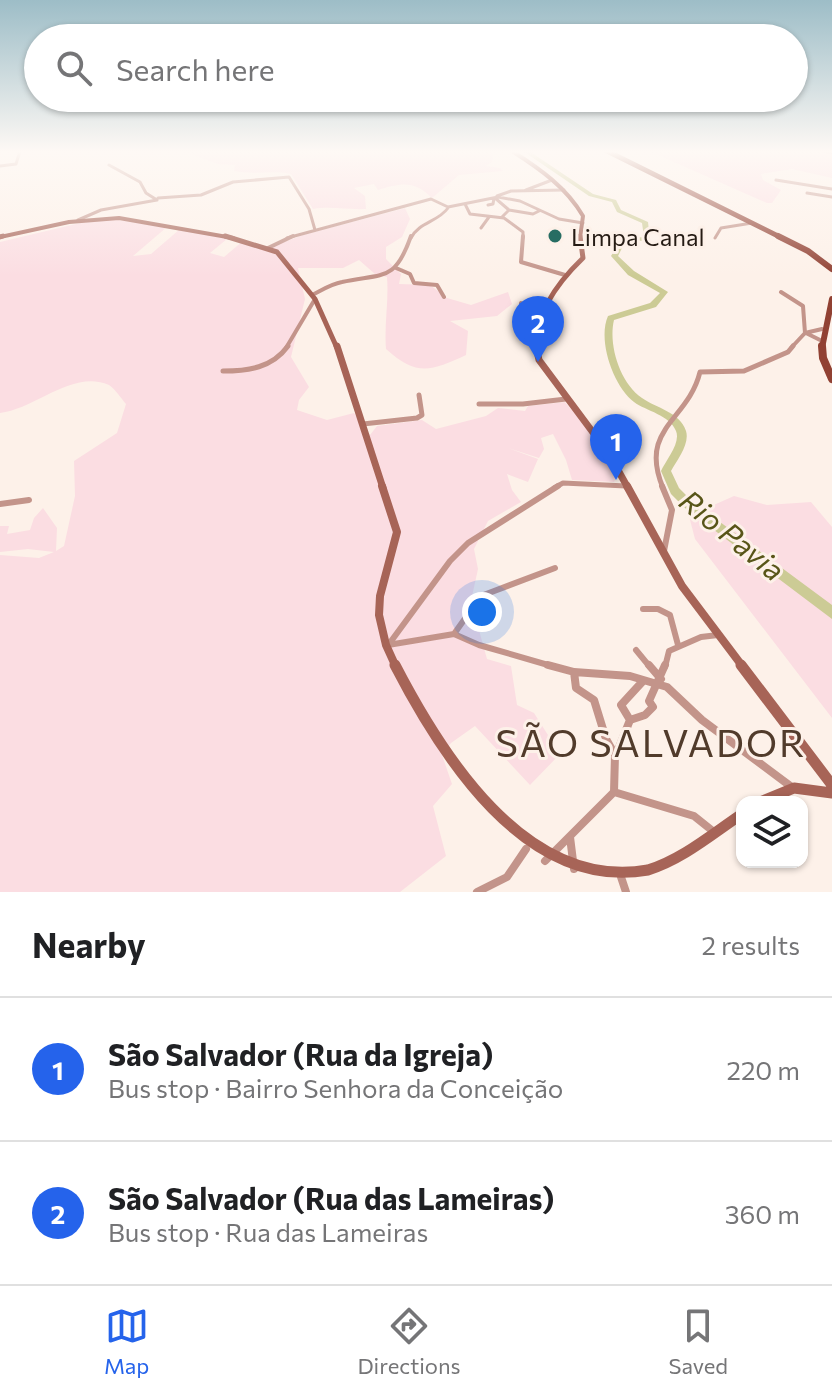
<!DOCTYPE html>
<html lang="en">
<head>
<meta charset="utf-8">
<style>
	:root { --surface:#fff; --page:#f2f2f2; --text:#202124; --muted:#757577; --line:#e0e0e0; --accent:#2563eb }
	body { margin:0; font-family:Commissioner,sans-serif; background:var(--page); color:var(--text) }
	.controls { position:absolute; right:24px; bottom:24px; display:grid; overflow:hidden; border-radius:16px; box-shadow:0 2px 6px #0004 }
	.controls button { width:72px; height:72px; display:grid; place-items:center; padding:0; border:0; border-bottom:2px solid var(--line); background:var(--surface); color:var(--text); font:40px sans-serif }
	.you { position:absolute; left:482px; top:612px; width:28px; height:28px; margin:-20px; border:6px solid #fff; border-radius:50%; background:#1a73e8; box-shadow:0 0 0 12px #1a73e833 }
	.badge { display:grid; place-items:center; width:52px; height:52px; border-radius:50%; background:var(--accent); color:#fff; font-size:26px; font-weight:700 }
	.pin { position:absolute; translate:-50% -66px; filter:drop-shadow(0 2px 4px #0008) }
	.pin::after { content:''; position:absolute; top:42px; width:28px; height:24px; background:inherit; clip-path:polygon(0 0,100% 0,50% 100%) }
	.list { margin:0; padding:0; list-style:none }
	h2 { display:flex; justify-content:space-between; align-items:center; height:104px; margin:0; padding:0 32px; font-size:34px }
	h2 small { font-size:26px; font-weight:400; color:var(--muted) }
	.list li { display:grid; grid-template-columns:52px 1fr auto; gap:24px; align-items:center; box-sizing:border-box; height:144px; padding:0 32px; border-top:2px solid var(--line) }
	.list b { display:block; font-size:30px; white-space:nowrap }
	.list p { margin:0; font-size:26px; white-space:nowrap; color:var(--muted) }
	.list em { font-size:26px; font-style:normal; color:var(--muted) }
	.icon { flex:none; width:44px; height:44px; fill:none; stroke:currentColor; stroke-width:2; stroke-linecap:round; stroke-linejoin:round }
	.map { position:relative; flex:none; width:832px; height:892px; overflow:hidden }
	.search { position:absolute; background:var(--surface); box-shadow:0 2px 6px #0004; left:24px; right:24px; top:24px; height:88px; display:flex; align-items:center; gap:20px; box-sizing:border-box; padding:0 28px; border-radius:44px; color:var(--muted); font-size:30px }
	.sheet { height:392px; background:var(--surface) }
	nav { display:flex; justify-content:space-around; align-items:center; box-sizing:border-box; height:112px; border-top:2px solid var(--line); background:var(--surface); font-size:22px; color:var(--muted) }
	nav a { display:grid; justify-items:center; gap:4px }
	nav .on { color:var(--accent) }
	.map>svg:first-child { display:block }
	.green { fill:#fbdde2 }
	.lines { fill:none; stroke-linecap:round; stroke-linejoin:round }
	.river { fill:#cccb95; fill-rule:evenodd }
	.street-far4 { stroke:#c3948a; stroke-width:3 }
	.street-far3 { stroke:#c3948a; stroke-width:4 }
	.street-far2 { stroke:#c3948a; stroke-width:5 }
	.street-far1 { stroke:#c3948a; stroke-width:6 }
	.street { stroke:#c3948a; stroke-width:8 }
	.secondary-far4 { stroke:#a76457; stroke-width:4 }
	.secondary-far3 { stroke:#a76457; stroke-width:5 }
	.secondary-far2 { stroke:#a76457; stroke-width:7 }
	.secondary-far1 { stroke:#a76457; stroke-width:8 }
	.secondary { stroke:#a76457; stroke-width:11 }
	.primary-far2 { stroke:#914133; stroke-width:5 }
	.primary-far1 { stroke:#914133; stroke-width:6 }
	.primary { stroke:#914133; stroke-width:8 }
	.poi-dot { fill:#276d63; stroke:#fdf1e9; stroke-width:3 }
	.labels { text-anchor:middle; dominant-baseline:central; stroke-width:6; stroke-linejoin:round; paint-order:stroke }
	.far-poi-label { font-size:24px; fill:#251b14; stroke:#fdf1e9; text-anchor:start }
	.water-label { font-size:30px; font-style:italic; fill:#585518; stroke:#fdf1e9 }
	.near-quarter-label { font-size:38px; letter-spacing:2px; fill:#513b2b; stroke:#fdf1e9 }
</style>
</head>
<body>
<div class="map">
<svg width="832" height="892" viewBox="0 0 832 892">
	<rect width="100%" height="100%" fill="#fdf1e9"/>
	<!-- green -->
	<path class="green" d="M 182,151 L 494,151 L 492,162 L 486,166 L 500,168 L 503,171 L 459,175 L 432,198 C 414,180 401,183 378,190 L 374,184 L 354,188 L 365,196 L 366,209 C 347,210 332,206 313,209 L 291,174 C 272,170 254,175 234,171 L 235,165 L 218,164 Z
		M 649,151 L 832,151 L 832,178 L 792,169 L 761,174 L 763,180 L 781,190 L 772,203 L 767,203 Z
		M 405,208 L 410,219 L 402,237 L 386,247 L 386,259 L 401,274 L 399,284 L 430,285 L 447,298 L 471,305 L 508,292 L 512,304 L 497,316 L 450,321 L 468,331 L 466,355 C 431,371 417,377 386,349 C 384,324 389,301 387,277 L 375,274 L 359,260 L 343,268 L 298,268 L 305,299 L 291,357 L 309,387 L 299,400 L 297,410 L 327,420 L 354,413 L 370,435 L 377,426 L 422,420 L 436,429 L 486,416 L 498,408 L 525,411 L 528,406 L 565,402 L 587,428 L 616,478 L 614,482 L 572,480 L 566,460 L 553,434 L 541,438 L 544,449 L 539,458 L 508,448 L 538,459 L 528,482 L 507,474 L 512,490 L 521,502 L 488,521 L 474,549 L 478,569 L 471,601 L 487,659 L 511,666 L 517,705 L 534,713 L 560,754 L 530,785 L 475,726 L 451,743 L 442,755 L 452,784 L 433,806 L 446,856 L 400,892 L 0,892 L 0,555 L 39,558 L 54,552 L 28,549 L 0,552 L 0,526 L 9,526 L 7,534 L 30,530 L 34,518 L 43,508 L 57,528 L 56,551 L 64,546 L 75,496 L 74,461 L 117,433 L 126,404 C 121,398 115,389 109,385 C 73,369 35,409 0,413 L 0,242 L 80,223 L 111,219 L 167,227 L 133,256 L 151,254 L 180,229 L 227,239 L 210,253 L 224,257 L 243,241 L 268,248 L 303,235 Z
		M 734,496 L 767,505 L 811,502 L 832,527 L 832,718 L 695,539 L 689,516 Z"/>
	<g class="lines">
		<!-- river -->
		<path class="river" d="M 523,151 L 529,151 L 593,194 L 616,200 L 621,210 L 648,222 L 650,240 L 625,242 L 618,256 L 634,271 L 668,292 L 656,307 L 614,320 C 608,345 620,383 642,398 C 656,408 680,412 686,431 C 690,444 677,460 671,471 L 679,488 L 693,502 L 832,605 L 832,619 L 685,508 L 671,494 L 661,471 C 666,460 681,443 676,431 C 670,415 646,411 634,402 C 614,387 597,341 608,316 L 650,303 L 660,293 L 628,275 L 611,256 L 621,239 L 644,237 L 642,223 L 617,212 L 612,202 L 589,196 Z"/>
		<!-- street-far4 -->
		<path class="street-far4" d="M 824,151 L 832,153
			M 0,166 L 16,164 L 20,151
			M 776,180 L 832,189
			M 526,190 L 552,180
			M 807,193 L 832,197
			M 497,196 L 511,191 L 564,190
			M 158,198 L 201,195 L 233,182 L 289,177 L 309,209 L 315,230
			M 495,198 L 509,210 L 502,217
			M 465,204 L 470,214 L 504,218 L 523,232 L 523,238
			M 488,205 L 493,204 L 494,198
			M 509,210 L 533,214 L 539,211
			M 78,220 L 101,210 L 157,200 L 146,193 L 140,182 L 109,165
			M 481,228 L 489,217
			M 287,238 L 431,199 L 448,207 L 498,197 L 520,201 L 559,219 L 583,223
			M 411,238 C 419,222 438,222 448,208
			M 715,238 L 721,228 L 752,223"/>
		<!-- street-far3 -->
		<path class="street-far3" d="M 523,236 L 521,262 L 565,275
			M 268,248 L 293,236
			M 396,268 L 410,274 L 414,283 L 437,285 L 444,297
			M 781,292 L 803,306 L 805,333
			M 312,295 C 322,290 331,284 342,282 C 384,273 395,282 411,236
			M 521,303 L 544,314
			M 805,333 L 822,329
			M 806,333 L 820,340
			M 286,348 L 315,299
			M 791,348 L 805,333"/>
		<!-- street-far2 -->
		<path class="street-far2" d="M 223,371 C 248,371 272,368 288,346
			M 479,404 L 523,404 L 566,399
			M 363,424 L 417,418 L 422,415 L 419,395
			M 554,488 L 563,483 L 626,486
			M 663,488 C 638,428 688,421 700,372 L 744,371 L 788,352 L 793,346"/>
		<!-- street-far1 -->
		<path class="street-far1" d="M 662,486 L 672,510 L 664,551
			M 0,504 L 29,500
			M 643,609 L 658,609 L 670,615 L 678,645
			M 454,634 L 481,596 L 555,568
			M 389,644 L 450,561 L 468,543 L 558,486
			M 388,645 L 454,634 L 479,645 L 555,667
			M 636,650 L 650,667
			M 665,667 L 669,651 L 701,637 L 718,635"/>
		<!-- street -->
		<path class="street" d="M 548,665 L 574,672 L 576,688 L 594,700 L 606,739 L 615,755 L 614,792
			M 649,665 L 661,679
			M 574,672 L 630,676 L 667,687 L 702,720 L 793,788
			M 630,720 L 621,705 L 643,681
			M 616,755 L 630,720 L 645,715 L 653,707 L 649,701 L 665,665
			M 570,837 L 574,869
			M 545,861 L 614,792 L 694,816 L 714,832
			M 621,877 L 626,892
			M 477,892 L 507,877 L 526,849"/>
		<!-- secondary-far4 -->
		<path class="secondary-far4" d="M 512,151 C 540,169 566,187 583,216 L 580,238
			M 0,237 L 69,222 L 119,218 L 233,238"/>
		<!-- secondary-far3 -->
		<path class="secondary-far3" d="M 225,236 L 277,252 L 315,299 L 337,348
			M 0,237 L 3,236
			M 536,348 C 535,312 558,282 583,258 L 580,236"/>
		<!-- secondary-far2 -->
		<path class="secondary-far2" d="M 337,346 L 383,488
			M 536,346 L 539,360 L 609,454 L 628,488"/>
		<!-- secondary-far1 -->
		<path class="secondary-far1" d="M 382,486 L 397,532 L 380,596 L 379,615 L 386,645 L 396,667
			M 627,486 L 682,586 L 743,667"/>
		<!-- secondary -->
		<path class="secondary" d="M 395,665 C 440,752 525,892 648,870 C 683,859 712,834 742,814
			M 741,665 L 832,785
			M 760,802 L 794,788 L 832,793"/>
		<!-- primary-far2 -->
		<path class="primary-far2" d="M 607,151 L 782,238"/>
		<!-- primary-far1 -->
		<path class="primary-far1" d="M 778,236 L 808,251 L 832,269
			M 822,348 L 832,299"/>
		<!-- primary -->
		<path class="primary" d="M 822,346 L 823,358 L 832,379"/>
	</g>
	<!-- sky -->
	<linearGradient id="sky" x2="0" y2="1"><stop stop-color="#9dbdc7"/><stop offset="0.55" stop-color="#fef9f5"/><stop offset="1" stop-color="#fef9f5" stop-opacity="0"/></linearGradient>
	<rect width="832" height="276" fill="url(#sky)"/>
	<!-- markers -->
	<circle class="poi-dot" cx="555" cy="236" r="8"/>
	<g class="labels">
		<!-- far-poi labels -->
		<g class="far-poi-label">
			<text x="571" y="236">Limpa Canal</text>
		</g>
		<!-- water labels -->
		<g class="water-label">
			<text transform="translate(733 534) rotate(39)">Rio Pavia</text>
		</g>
		<!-- near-quarter labels -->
		<g class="near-quarter-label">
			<text x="651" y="741">SÃO SALVADOR</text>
		</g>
	</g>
</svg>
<div class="controls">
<button><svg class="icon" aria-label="layers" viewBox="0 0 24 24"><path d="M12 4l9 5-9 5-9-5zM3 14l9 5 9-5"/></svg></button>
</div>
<div class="you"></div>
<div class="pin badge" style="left:616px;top:480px">1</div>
<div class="pin badge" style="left:538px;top:362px">2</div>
<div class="search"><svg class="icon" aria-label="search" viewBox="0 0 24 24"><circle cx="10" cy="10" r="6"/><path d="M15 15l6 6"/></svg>Search here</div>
</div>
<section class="sheet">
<h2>Nearby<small>2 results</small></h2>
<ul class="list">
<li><span class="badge">1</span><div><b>São Salvador (Rua da Igreja)</b><p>Bus stop · Bairro Senhora da Conceição</p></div><em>220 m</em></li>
<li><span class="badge">2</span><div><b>São Salvador (Rua das Lameiras)</b><p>Bus stop · Rua das Lameiras</p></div><em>360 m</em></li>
</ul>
</section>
<nav>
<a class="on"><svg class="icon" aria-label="map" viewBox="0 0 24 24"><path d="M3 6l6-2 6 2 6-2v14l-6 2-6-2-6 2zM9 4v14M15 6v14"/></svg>Map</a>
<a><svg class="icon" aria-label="directions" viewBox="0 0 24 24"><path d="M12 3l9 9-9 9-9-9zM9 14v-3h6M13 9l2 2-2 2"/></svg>Directions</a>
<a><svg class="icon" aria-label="saved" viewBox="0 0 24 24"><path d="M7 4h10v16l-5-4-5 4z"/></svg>Saved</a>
</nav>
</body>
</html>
